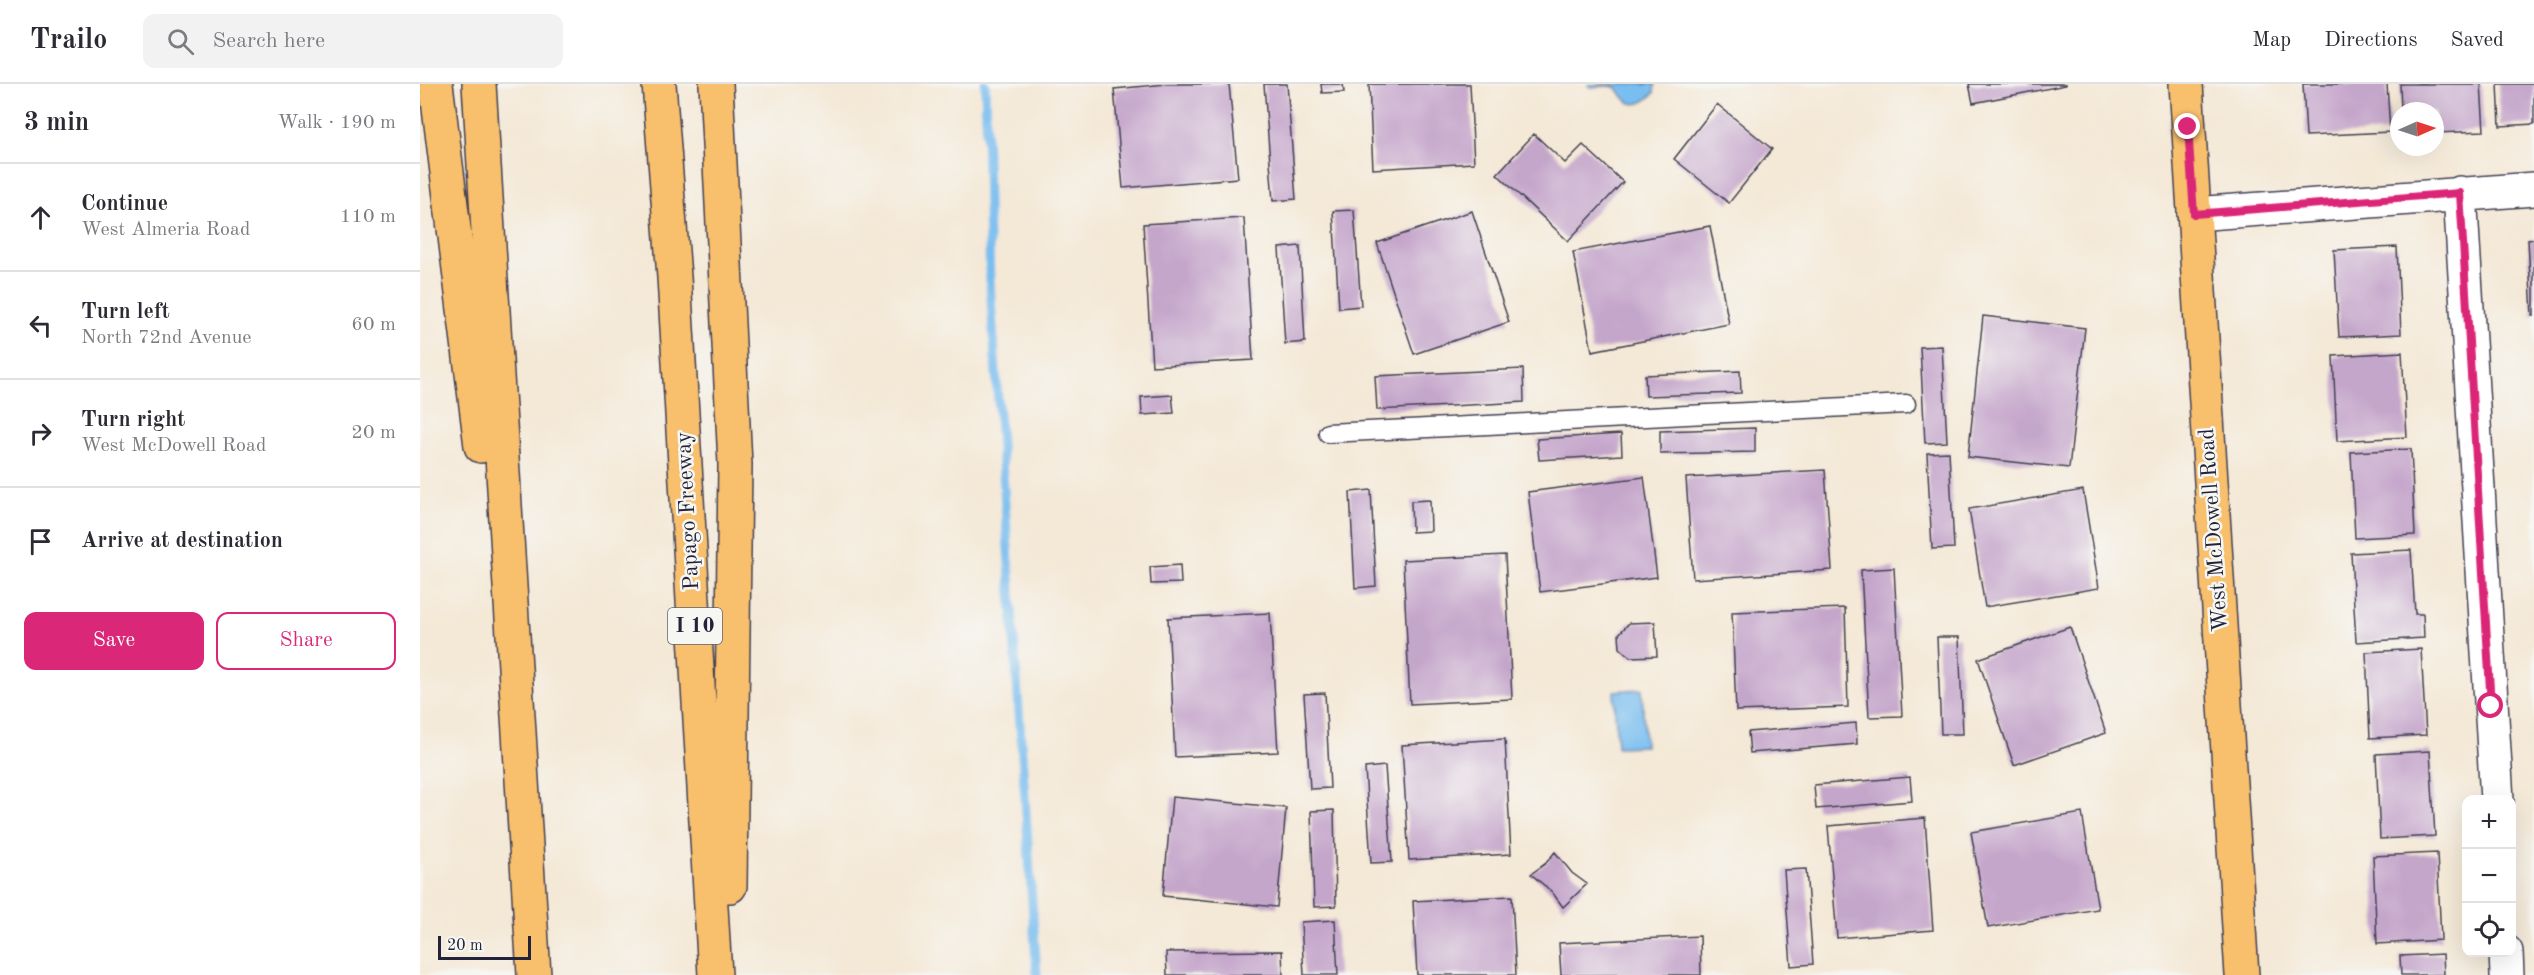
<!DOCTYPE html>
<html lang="en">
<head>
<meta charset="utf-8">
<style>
	:root { --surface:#fff; --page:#f2f2f3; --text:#2b2b33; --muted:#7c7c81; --line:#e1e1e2; --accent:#db2777 }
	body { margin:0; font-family:"Old Standard TT",serif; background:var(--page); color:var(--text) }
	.controls { position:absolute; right:18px; bottom:18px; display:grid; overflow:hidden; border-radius:12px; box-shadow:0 6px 24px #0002 }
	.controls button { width:54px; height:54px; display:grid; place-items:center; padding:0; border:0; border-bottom:2px solid var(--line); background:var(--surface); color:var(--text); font:30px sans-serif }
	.compass { position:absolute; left:1970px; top:18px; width:54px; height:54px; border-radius:50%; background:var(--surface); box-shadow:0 6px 24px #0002; rotate:87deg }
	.scale { position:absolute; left:18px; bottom:15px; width:93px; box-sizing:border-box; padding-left:6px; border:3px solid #22223b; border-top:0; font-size:16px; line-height:21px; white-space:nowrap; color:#22223b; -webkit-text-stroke:4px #f6f6f2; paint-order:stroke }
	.stop { position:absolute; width:18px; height:18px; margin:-14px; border:4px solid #db2777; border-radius:50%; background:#fff }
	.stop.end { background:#db2777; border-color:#fff; box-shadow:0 2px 6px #0008 }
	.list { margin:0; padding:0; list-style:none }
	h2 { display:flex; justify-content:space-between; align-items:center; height:78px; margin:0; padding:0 24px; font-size:26px }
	h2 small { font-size:20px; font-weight:400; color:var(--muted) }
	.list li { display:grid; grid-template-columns:39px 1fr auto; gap:18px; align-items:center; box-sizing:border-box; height:108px; padding:0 24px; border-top:2px solid var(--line) }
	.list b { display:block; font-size:22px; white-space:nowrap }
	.list p { margin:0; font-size:20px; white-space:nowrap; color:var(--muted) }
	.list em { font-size:20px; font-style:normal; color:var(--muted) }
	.actions { display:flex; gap:12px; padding:18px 24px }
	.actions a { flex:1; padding:14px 0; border:2px solid var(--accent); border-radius:12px; text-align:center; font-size:21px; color:var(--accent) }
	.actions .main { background:var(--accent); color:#fff }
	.icon { flex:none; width:33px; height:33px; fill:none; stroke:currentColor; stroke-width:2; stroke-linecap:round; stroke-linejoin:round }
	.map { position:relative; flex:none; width:2114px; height:891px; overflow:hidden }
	header { display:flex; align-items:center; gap:36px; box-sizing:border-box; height:84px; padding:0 30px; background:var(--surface); border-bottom:2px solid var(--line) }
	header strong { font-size:28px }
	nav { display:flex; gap:33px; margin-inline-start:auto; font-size:21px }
	.search { width:420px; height:54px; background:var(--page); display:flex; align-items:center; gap:15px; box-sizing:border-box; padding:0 21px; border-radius:12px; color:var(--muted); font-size:22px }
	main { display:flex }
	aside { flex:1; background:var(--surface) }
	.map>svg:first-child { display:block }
	.water { fill:#79bef0; stroke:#4e7096; stroke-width:1.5 }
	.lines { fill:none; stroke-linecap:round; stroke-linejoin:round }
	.stream { stroke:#79bef0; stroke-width:9 }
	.building { fill:#c5a6cb }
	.service-casing { stroke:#424052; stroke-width:21 }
	.minor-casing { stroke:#424052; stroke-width:36 }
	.primary-casing { stroke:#424052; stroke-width:36 }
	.motorway-casing { stroke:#424052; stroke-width:36 }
	.service { stroke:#fff; stroke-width:18 }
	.minor { stroke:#fff; stroke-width:33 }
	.primary { stroke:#f8bf6c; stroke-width:33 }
	.motorway { stroke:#f8bf6c; stroke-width:33 }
	.route { stroke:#db2777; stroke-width:8 }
	.labels { text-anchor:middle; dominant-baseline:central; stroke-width:5; stroke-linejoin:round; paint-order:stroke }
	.shield { fill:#f6f6f2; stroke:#626272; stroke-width:1.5 }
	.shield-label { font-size:21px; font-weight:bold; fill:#22223b }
	.street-label { font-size:22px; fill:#22223b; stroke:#f6f6f2 }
</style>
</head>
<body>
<header>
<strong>Trailo</strong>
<div class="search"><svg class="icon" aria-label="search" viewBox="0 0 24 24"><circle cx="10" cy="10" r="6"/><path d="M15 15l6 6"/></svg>Search here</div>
<nav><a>Map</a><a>Directions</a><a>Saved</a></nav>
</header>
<main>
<aside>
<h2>3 min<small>Walk · 190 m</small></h2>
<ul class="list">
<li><svg class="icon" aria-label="ahead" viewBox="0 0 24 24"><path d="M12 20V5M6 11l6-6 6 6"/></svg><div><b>Continue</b><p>West Almeria Road</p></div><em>110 m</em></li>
<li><svg class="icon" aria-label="left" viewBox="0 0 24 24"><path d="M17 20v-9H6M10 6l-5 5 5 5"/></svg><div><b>Turn left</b><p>North 72nd Avenue</p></div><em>60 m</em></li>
<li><svg class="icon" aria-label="right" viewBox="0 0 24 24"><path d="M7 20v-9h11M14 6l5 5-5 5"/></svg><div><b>Turn right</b><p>West McDowell Road</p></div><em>20 m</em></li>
<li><svg class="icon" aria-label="arrive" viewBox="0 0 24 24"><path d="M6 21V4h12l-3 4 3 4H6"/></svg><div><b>Arrive at destination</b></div></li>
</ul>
<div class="actions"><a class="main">Save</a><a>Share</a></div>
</aside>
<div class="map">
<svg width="2114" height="891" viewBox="0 0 2114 891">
	<rect width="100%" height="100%" fill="#f6f6f2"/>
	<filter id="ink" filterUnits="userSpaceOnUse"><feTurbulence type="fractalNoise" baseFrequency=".0167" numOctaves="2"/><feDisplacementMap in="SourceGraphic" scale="12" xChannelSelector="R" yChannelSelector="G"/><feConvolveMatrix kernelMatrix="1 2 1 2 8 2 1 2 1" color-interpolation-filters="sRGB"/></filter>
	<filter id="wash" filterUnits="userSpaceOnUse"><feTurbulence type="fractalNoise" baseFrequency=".008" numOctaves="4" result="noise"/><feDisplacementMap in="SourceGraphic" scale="24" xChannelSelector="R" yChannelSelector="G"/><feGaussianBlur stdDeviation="1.35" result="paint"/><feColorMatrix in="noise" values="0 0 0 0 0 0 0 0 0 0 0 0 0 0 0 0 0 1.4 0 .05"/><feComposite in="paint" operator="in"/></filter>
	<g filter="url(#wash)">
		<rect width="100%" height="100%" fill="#f4e8d6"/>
		<!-- water -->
		<path class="water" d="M 1235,0 L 1234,9 C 1226,18 1214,25 1204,14 C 1200,10 1200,5 1194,3 C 1187,0 1178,4 1170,3 L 1168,1 Z
			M 1222,605 L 1225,662 L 1197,663 L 1194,607 Z"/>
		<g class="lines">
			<!-- stream -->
			<path class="stream" d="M 565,0 L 570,200 L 617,891"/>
		</g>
		<g id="blocks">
			<!-- building -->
			<path class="building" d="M 747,0 L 809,0 L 818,94 L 703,104 L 694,5 Z
				M 844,0 L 867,0 L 876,115 L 853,117 Z
				M 901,0 L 923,0 L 924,8 L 902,9 Z
				M 949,0 L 1050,0 L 1054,79 L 953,85 Z
				M 1549,0 L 1646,0 L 1646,1 L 1553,19 Z
				M 1883,0 L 1967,0 L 1970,48 L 1886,52 Z
				M 1980,0 L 2061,0 L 2064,47 L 2015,49 L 2015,27 L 1981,27 Z
				M 2078,0 L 2114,0 L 2114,40 L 2080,42 Z
				M 1297,20 L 1352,65 L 1309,119 L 1254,75 Z
				M 1114,50 L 1145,79 L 1163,61 L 1203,98 L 1148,157 L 1077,90 Z
				M 934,126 L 941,222 L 919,224 L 913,127 Z
				M 1052,127 L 1089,238 L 994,270 L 957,159 Z
				M 824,134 L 833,276 L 732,282 L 723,140 Z
				M 1290,142 L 1309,240 L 1172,267 L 1153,168 Z
				M 2114,155 L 2114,231 L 2112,231 L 2108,156 Z
				M 880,162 L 885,258 L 865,260 L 859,164 Z
				M 1977,163 L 1981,250 L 1919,253 L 1914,166 Z
				M 1563,232 L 1665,244 L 1649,384 L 1548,373 Z
				M 1522,262 L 1527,358 L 1505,359 L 1500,263 Z
				M 1982,268 L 1987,353 L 1917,357 L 1913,272 Z
				M 1103,285 L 1104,318 L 957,326 L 955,292 Z
				M 1320,287 L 1321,309 L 1226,312 L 1225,291 Z
				M 752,311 L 754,329 L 722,331 L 721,313 Z
				M 1335,344 L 1335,368 L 1240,370 L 1240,347 Z
				M 1201,350 L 1202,371 L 1119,376 L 1117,355 Z
				M 1991,365 L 1995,451 L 1935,454 L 1931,368 Z
				M 1529,368 L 1534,464 L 1512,465 L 1507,369 Z
				M 1405,386 L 1412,486 L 1273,495 L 1266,394 Z
				M 1224,393 L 1237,493 L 1120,508 L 1108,408 Z
				M 951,406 L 956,502 L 935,504 L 930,408 Z
				M 1663,406 L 1679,504 L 1565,523 L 1549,425 Z
				M 1010,416 L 1011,447 L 992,448 L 991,417 Z
				M 1991,466 L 1995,530 L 2003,530 L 2004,554 L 1936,558 L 1931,469 Z
				M 1085,471 L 1092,615 L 990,620 L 983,476 Z
				M 760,481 L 761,499 L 731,500 L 730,483 Z
				M 1474,484 L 1482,632 L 1449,633 L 1441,486 Z
				M 1425,524 L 1428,623 L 1316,627 L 1312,528 Z
				M 850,529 L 858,668 L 755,673 L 748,534 Z
				M 1235,538 L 1237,572 L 1210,573 L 1200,564 L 1199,550 L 1209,539 Z
				M 1650,543 L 1686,649 L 1594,681 L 1558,575 Z
				M 1517,553 L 1539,553 L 1543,650 L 1521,650 Z
				M 2001,565 L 2006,651 L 1950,654 L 1946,568 Z
				M 905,609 L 910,704 L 890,705 L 884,610 Z
				M 1436,639 L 1437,660 L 1330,669 L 1328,648 Z
				M 1085,655 L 1091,770 L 989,776 L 982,661 Z
				M 2010,667 L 2015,752 L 1960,755 L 1956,670 Z
				M 965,682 L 972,778 L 951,779 L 945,684 Z
				M 1490,693 L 1492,717 L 1396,725 L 1394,701 Z
				M 752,713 L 866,724 L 857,823 L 743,812 Z
				M 914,726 L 916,822 L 894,823 L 891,727 Z
				M 1662,729 L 1678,825 L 1568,844 L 1551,748 Z
				M 1505,734 L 1513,846 L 1417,854 L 1408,742 Z
				M 1135,768 L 1152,789 L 1167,800 L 1143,823 L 1132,808 L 1111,790 L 1126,779 Z
				M 2017,769 L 2021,856 L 1957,860 L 1953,772 Z
				M 1386,785 L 1393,880 L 1371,882 L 1364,786 Z
				M 1092,812 L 1096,891 L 997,891 L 993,817 Z
				M 915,836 L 918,891 L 884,891 L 881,838 Z
				M 1280,852 L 1281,891 L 1141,891 L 1139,859 Z
				M 862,867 L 863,891 L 747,891 L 746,868 Z
				M 2023,870 L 2024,891 L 1981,891 L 1980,872 Z"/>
		</g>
	</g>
	<g filter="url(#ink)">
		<use href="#blocks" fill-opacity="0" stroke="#424052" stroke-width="1.5"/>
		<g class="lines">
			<defs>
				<path id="service" d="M 908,349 L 1486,320"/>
				<path id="minor" d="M 2040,109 L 2077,716
					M 1774,130 L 2114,105
					M 2086,868 L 2087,891"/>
				<path id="primary" d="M 1766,0 L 1822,891"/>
				<path id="motorway" d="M 16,0 L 61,362
					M 59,0 L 114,891
					M 239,0 L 254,193 L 295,891
					M 296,0 L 315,380 L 310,802"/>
			</defs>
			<!-- service casing -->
			<use href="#service" class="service-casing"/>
			<!-- minor casing -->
			<use href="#minor" class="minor-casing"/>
			<!-- primary casing -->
			<use href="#primary" class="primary-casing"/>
			<!-- motorway casing -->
			<use href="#motorway" class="motorway-casing"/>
			<!-- service -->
			<use href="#service" class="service"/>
			<!-- minor -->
			<use href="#minor" class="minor"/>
			<!-- primary -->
			<use href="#primary" class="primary"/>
			<!-- motorway -->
			<use href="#motorway" class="motorway"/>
		</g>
	</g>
	<g class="lines" filter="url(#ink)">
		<!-- route -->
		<path class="route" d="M 1768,43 L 1774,130 L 2040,109 L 2071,622"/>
	</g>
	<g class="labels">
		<!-- shield labels -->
		<rect class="shield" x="248" y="524" width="54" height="36" rx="4.5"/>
		<g class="shield-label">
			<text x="275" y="542">I 10</text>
		</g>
		<!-- street labels -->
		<g class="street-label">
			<text transform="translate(268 427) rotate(-93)">Papago Freeway</text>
			<text transform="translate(1794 446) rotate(-94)">West McDowell Road</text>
		</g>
	</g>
</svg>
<div class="controls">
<button>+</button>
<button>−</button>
<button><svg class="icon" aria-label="locate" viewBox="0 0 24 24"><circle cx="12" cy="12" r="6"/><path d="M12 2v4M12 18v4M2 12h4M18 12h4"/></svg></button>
</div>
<svg class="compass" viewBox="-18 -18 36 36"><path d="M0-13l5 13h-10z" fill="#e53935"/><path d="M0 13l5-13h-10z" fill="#7c7c81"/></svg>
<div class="scale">20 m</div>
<div class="stop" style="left:2071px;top:622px"></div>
<div class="stop end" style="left:1768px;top:43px"></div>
</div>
</main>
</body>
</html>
